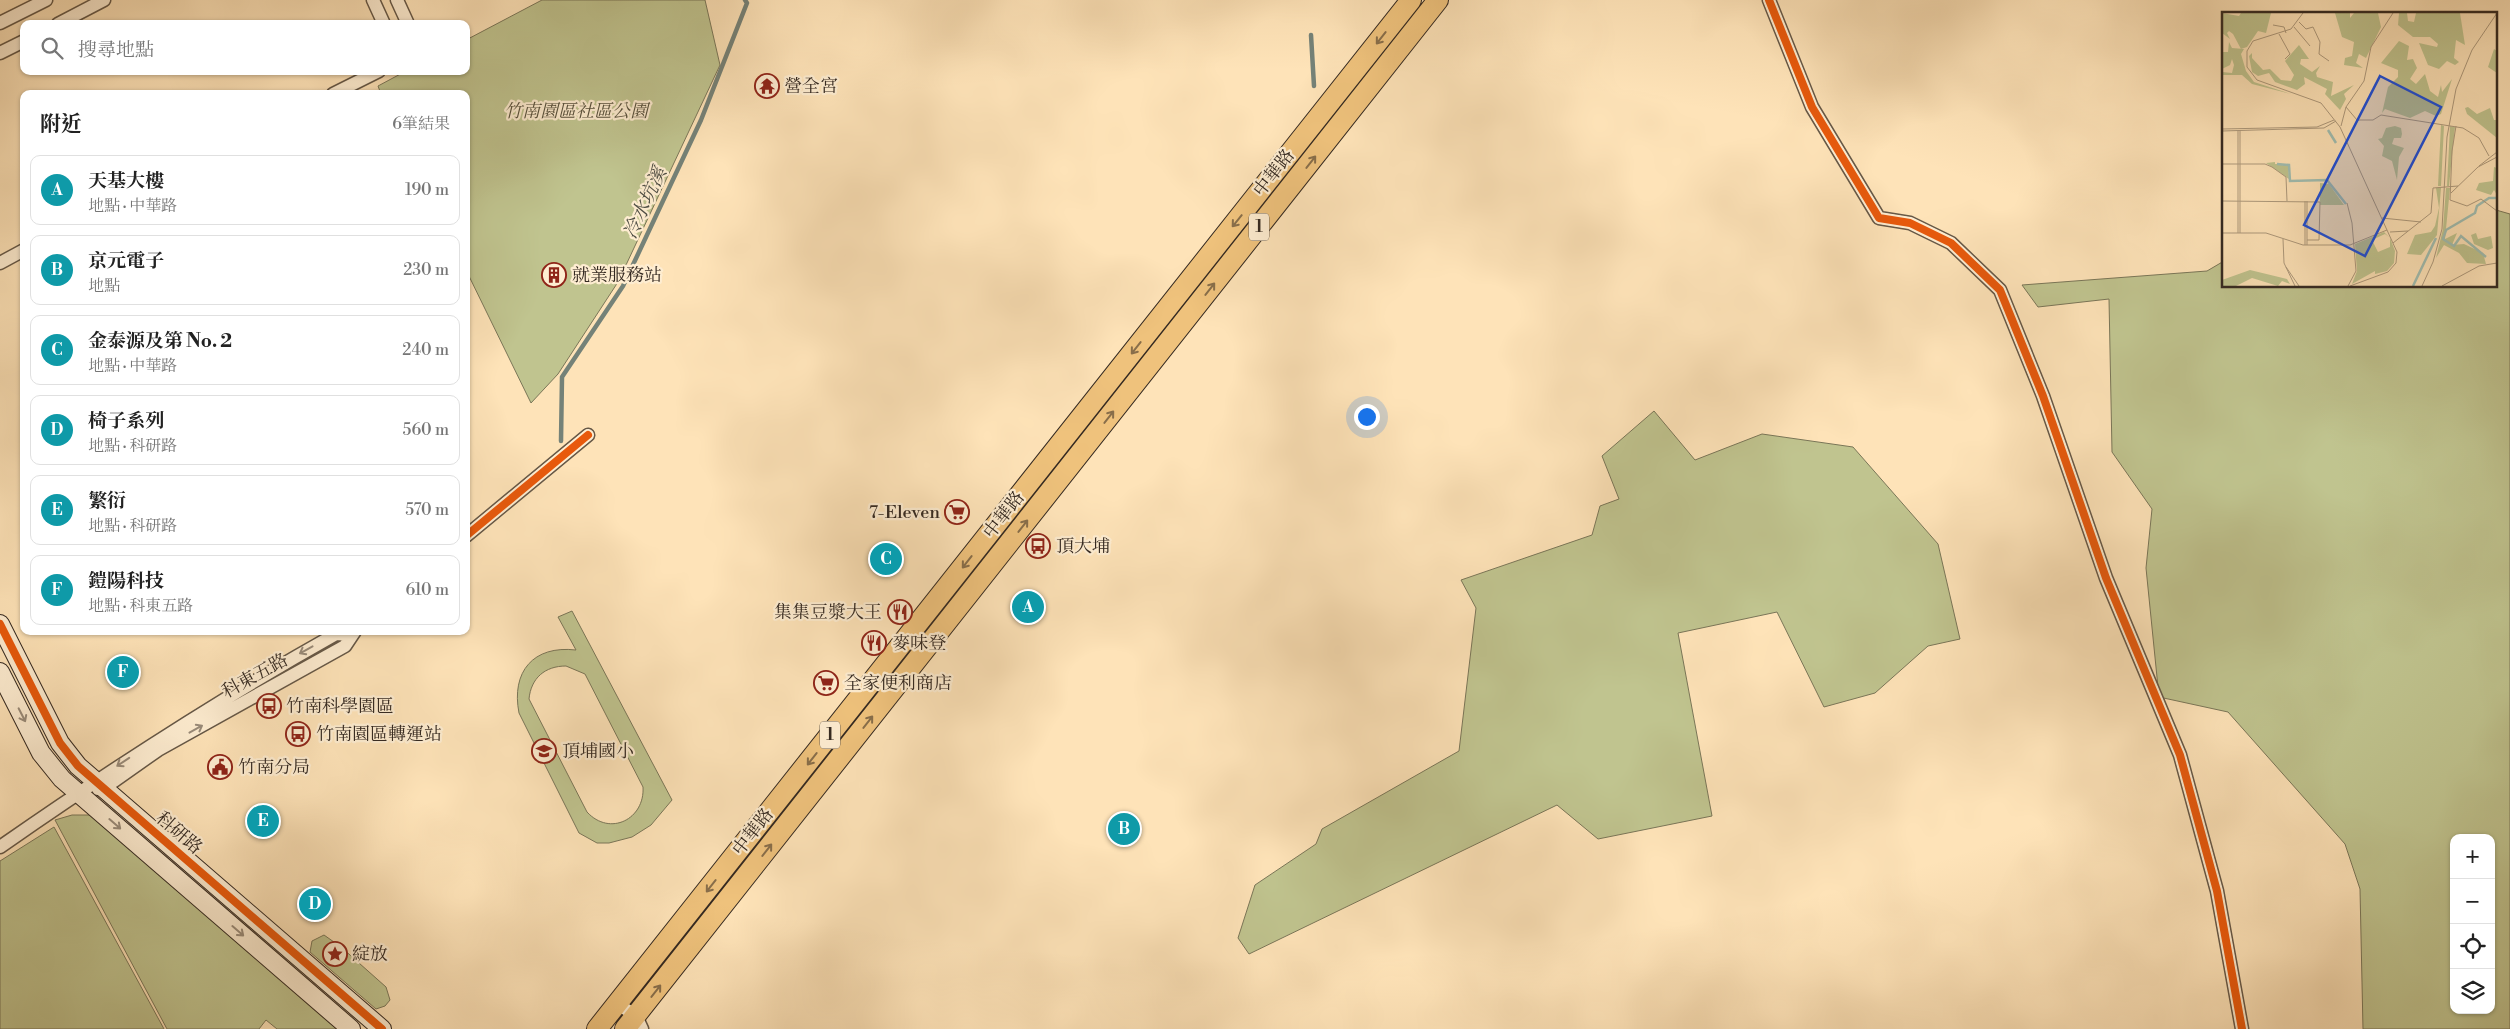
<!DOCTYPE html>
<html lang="zh-TW">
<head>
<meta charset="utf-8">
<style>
	:root { --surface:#fff; --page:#f2f2f2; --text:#222; --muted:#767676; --line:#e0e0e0; --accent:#8f2418 }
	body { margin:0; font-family:"Libre Bodoni","Noto Serif TC",serif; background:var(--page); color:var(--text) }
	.controls { position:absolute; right:15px; bottom:15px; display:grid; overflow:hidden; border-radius:10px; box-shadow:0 1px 4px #0004 }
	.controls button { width:45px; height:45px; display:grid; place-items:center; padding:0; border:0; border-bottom:1px solid var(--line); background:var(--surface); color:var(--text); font:25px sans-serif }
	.you { position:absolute; left:1366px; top:416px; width:18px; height:18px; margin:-12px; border:4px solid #fff; border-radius:50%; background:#1a73e8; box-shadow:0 0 0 8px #1a73e833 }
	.badge { display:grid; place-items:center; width:32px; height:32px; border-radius:50%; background:var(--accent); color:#fff; font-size:16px; font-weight:700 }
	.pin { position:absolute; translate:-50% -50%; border:2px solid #fff; box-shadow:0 1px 5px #0006 }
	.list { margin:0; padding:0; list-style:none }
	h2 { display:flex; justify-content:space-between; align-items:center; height:65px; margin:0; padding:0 20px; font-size:21px }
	h2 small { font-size:16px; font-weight:400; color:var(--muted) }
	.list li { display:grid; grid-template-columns:32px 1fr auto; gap:15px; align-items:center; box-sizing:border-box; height:70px; margin:0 10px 10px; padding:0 10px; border:1px solid var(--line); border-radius:10px }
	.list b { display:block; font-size:19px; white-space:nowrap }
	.list p { margin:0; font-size:16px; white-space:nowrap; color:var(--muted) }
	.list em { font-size:16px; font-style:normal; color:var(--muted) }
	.icon { flex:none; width:28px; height:28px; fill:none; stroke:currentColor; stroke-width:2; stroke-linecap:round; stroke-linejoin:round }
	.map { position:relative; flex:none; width:2510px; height:1029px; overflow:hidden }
	.search { position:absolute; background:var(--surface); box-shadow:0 1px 4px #0004; left:20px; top:20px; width:450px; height:55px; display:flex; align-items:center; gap:12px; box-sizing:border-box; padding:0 18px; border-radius:10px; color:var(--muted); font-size:19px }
	.panel { position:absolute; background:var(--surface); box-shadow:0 1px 4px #0004; left:20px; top:90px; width:450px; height:545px; border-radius:10px }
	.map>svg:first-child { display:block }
	.green { fill:#c0c48f; stroke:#7a7658; fill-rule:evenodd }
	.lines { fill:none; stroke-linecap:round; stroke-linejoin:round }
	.stream { stroke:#758278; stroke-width:4.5 }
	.street-casing { stroke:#665847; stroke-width:15 }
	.secondary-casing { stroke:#342921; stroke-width:20 }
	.primary-casing { stroke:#342921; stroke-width:22 }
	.street { stroke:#feedd1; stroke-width:12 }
	.secondary { stroke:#feedd1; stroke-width:18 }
	.primary { stroke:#efc27c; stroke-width:20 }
	.cycleway-casing { stroke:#feedd1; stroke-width:11 }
	.cycleway { stroke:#e8590c; stroke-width:8 }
	.oneway { stroke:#886e4a }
	.oneway2 { stroke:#998b79 }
	.labels { text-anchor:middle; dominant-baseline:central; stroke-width:4.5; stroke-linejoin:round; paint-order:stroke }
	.shield { fill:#feedd1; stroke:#716456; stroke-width:1 }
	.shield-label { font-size:16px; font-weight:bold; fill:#342921 }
	.poi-label { font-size:18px; fill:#342921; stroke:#feedd1; text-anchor:start }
	.park-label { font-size:18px; font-style:italic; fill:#57503c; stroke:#feedd1 }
	.street-label { font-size:18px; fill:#342921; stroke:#feedd1 }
	.water-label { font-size:19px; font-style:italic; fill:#4f4e45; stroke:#feedd1 }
	.inset-river { fill:none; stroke:#a0beb2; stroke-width:2.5 }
	.inset-road { fill:none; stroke:#ad997c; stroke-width:1 }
	.view { fill:#1d4ed8; fill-opacity:0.15; stroke:#1d4ed8; stroke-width:2.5 }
	.inset-edge { fill:none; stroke:#342921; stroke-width:2.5 }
</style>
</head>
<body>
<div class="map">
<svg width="2510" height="1029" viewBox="0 0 2510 1029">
	<rect width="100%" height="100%" fill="#fee3b8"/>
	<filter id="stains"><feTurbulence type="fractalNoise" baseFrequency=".004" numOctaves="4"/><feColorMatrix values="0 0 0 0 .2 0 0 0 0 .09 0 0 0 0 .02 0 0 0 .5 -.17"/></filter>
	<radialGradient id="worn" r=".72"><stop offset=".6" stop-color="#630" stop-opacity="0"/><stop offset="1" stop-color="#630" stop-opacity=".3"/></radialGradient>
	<!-- green -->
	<path class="green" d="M 542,0 L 705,0 L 720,65 L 618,282 L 558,374 L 531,403 L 466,270 L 466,94 L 381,94 L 378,86 L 406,71 L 466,71 L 466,40 Z
		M 2496,210 L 2510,214 L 2510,1029 L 2363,1029 L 2360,889 L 2345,844 L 2228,712 L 2159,697 L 2146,568 L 2152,509 L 2112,452 L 2109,299 L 2038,307 L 2022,285 L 2207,271 L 2224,261 L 2224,286 L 2496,286 ZM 2454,838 L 2491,838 L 2491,1010 L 2454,1010 Z
		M 1654,411 L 1695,460 L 1762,434 L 1853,447 L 1938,544 L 1960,639 L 1928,646 L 1875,693 L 1824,707 L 1777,612 L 1678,633 L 1712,816 L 1598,839 L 1557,805 L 1249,954 L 1238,938 L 1255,885 L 1316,844 L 1322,829 L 1459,751 L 1476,608 L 1461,580 L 1592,535 L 1600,506 L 1619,499 L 1602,456 Z
		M 572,611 L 672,800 L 651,825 L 632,837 L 609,843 L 597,843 L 579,833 L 519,713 C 511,672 533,645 576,650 L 558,617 ZM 566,666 L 585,674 L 643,787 C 645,819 610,837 587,812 L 529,699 C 531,678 545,666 566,666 Z
		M 72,815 L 90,815 L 339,1029 L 277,1029 L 266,1020 L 259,1029 L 167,1029 L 55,820 Z
		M 54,827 L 164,1029 L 0,1029 L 0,861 Z
		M 324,935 L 341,947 L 386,987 L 390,1000 L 385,1006 L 376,1009 L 310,952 L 312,941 Z"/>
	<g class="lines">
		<!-- stream -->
		<path class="stream" d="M 1311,35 L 1314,86
			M 561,441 L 562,377 L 623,286 L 701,120 L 747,3 L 745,0"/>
		<defs>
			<path id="street" d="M 373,0 L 384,24
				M 397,0 L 408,24
				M 1769,0 L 1812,107 L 1879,218 L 1910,223 L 1951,243 L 2000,290 L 2043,396 L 2106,578 L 2180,755 L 2217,891 L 2242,1029
				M 0,23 L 46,0
				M 58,24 L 104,0
				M 0,53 L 24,41
				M 333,94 L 379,71
				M 0,263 L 24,250
				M 466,536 L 588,435
				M 98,789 L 104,788 L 158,750 L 345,646 L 355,631
				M 0,847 C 109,771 220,699 336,634 L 351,635
				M 618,1004 L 636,1016 L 642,1029"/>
			<path id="secondary" d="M 0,624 L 60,743 L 78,766 L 382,1029
				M 0,672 L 41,753 L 62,779 L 351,1029"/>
			<path id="primary" d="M 597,1029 L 1411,0
				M 625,1029 L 1438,0"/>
		</defs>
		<!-- street casing -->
		<use href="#street" class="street-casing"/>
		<!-- secondary casing -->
		<use href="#secondary" class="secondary-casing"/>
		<!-- primary casing -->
		<use href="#primary" class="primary-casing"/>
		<!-- street -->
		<use href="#street" class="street"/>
		<!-- secondary -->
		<use href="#secondary" class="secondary"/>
		<!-- primary -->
		<use href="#primary" class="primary"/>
		<defs>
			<path id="cycleway" d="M 1769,0 L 1812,107 L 1879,218 L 1910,223 L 1951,243 L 2000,290 L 2043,396 L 2106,578 L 2180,755 L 2217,891 L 2242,1029
				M 466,536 L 588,435
				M 0,624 L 60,743 L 78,766 L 382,1029"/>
		</defs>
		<!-- cycleway casing -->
		<use href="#cycleway" class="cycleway-casing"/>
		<!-- cycleway -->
		<use href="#cycleway" class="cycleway"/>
	</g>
	<!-- one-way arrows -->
	<defs><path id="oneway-shaft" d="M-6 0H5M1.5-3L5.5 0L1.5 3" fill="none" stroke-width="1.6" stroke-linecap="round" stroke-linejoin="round" transform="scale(1.25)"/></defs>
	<g class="oneway">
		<use href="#oneway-shaft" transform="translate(1381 38) rotate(128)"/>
		<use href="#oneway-shaft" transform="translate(1311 162) rotate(-52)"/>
		<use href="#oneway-shaft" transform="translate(1237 221) rotate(129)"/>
		<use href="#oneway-shaft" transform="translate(1210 289) rotate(-52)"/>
		<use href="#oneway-shaft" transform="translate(1136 348) rotate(128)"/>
		<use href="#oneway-shaft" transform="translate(1109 417) rotate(-52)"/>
		<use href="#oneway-shaft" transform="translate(1023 526) rotate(-52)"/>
		<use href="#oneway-shaft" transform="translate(967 562) rotate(128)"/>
		<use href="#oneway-shaft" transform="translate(868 722) rotate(-52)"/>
		<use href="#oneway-shaft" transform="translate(812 759) rotate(128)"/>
		<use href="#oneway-shaft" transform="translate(767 850) rotate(-52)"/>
		<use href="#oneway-shaft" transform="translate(711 886) rotate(128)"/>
		<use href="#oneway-shaft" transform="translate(656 991) rotate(-52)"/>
	</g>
	<g class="oneway2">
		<use href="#oneway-shaft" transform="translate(306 650) rotate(151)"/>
		<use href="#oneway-shaft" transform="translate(22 715) rotate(63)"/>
		<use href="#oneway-shaft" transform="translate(196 729) rotate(-29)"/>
		<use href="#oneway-shaft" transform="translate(123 762) rotate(146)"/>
		<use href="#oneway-shaft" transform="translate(115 824) rotate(41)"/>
		<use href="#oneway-shaft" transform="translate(238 931) rotate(41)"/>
	</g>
	<!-- icons -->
	<defs>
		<symbol id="temple-ring" viewBox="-11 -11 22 22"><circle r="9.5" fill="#feedd1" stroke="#8f2418" stroke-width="1.5"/><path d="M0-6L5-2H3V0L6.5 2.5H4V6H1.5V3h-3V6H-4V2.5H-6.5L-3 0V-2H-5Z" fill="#8f2418"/></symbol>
		<symbol id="building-ring" viewBox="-11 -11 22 22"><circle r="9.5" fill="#feedd1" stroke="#8f2418" stroke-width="1.5"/><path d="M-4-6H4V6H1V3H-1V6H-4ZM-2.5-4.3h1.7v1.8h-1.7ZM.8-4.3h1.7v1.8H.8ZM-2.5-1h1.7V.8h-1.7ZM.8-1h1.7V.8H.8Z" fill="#8f2418"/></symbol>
		<symbol id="supermarket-ring" viewBox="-11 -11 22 22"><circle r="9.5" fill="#feedd1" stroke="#8f2418" stroke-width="1.5"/><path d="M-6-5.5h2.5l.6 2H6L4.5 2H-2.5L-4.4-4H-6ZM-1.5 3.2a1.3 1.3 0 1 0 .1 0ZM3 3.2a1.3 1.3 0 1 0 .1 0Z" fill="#8f2418"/></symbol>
		<symbol id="bus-ring" viewBox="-11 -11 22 22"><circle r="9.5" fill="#feedd1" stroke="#8f2418" stroke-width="1.5"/><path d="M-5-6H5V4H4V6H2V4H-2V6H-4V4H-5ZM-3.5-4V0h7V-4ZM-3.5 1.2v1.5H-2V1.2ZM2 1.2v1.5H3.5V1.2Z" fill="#8f2418"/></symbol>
		<symbol id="restaurant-ring" viewBox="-11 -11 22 22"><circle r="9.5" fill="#feedd1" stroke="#8f2418" stroke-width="1.5"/><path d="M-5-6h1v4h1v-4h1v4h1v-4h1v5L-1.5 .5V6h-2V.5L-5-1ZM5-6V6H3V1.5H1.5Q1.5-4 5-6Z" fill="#8f2418"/></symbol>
		<symbol id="school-ring" viewBox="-11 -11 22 22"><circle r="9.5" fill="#feedd1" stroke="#8f2418" stroke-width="1.5"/><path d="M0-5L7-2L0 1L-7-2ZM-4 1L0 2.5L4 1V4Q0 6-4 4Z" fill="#8f2418"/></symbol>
		<symbol id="civic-ring" viewBox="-11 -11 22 22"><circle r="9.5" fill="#feedd1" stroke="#8f2418" stroke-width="1.5"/><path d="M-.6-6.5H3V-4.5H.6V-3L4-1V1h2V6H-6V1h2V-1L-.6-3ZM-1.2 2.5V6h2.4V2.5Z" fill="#8f2418"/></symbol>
		<symbol id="sight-ring" viewBox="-11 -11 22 22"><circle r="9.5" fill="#feedd1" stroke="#8f2418" stroke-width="1.5"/><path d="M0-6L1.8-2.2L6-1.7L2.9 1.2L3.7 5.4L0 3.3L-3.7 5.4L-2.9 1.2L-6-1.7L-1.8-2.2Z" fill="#8f2418"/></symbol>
	</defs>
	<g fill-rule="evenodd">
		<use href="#temple-ring" x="753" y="72" width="28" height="28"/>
		<use href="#building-ring" x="540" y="261" width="28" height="28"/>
		<use href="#supermarket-ring" x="943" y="498" width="28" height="28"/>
		<use href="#bus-ring" x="1024" y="532" width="28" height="28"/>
		<use href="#restaurant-ring" x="886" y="598" width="28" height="28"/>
		<use href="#restaurant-ring" x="860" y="629" width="28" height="28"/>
		<use href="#supermarket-ring" x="812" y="669" width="28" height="28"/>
		<use href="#bus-ring" x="255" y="692" width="28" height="28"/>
		<use href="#bus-ring" x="284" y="720" width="28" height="28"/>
		<use href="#school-ring" x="530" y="737" width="28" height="28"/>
		<use href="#civic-ring" x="206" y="753" width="28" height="28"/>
		<use href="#sight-ring" x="321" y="940" width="28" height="28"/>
	</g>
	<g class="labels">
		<!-- shield labels -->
		<g class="shield">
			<rect x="1249" y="213.5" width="20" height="27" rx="4"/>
			<rect x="820" y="721.5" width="20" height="27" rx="4"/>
		</g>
		<g class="shield-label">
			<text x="1259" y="227">1</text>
			<text x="830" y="735">1</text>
		</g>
		<!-- poi labels -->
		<g class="poi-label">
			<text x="784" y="86">營全宮</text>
			<text x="572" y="275">就業服務站</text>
			<text x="940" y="512" text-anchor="end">7-Eleven</text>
			<text x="1056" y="546">頂大埔</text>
			<text x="882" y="612" text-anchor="end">集集豆漿大王</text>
			<text x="892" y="643">麥味登</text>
			<text x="844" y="683">全家便利商店</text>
			<text x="286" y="706">竹南科學園區</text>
			<text x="316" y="734">竹南園區轉運站</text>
			<text x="562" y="751">頂埔國小</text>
			<text x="238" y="767">竹南分局</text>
			<text x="352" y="954">綻放</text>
		</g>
		<!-- park labels -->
		<g class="park-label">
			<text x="576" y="111">竹南園區社區公園</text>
		</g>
		<!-- street labels -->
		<g class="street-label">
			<text transform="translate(1274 173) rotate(-52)">中華路</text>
			<text transform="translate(1004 515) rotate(-52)">中華路</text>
			<text transform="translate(255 676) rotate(-29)">科東五路</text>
			<text transform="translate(753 832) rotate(-52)">中華路</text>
			<text transform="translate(179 833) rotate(41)">科研路</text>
		</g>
		<!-- water labels -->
		<g class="water-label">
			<text transform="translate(645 203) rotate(-65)">冷水坑溪</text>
		</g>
	</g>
	<!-- overview -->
	<g transform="translate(2222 12)">
		<rect width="275" height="275" fill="#fee3b8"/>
		<path d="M 0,1 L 17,4 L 19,1 L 49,1 L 44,21 L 36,19 L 25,35 L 19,37 L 11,22 L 7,19 L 5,21 L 8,27 L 0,21 ZM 113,1 L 128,1 L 128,6 L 132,1 L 156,1 L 159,15 L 144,46 L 137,42 L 134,51 L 141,56 L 122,53 L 123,46 L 130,44 L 132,30 L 120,25 ZM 177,1 L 185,1 L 186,9 L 192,10 L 194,1 L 238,1 L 243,33 L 234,28 L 232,46 L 237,50 L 233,53 L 225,49 L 217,57 L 206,53 L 197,31 L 215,35 L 216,32 L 208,25 L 191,25 L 176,13 ZM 177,29 L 187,34 L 185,48 L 191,47 L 195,56 L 188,67 L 194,72 L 203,62 L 208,79 L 216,85 L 219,73 L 220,80 L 230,67 L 219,102 L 214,104 L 203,99 L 188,106 L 163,97 L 160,101 L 166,75 L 176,65 L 176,58 L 159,51 ZM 7,30 L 10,36 L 22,37 L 19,42 L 24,59 L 32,70 L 69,82 L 30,72 L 20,63 L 0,63 L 0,60 L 10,61 L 12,53 L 10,47 L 8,53 L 0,57 L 0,40 L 6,40 ZM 77,33 L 87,47 L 79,47 L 78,52 L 90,60 L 98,54 L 94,61 L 95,65 L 111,70 L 109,84 L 132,73 L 122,82 L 124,87 L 118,98 L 103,82 L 105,77 L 82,65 L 83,72 L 75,78 L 53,70 L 47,61 L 36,64 L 30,60 L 27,44 L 30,41 L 30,46 L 41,58 L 48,57 L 59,68 L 69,69 L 72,63 L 63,49 ZM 272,37 L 275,39 L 275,61 L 266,55 ZM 246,95 L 255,102 L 268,96 L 272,108 L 275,108 L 275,126 L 245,102 L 243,96 ZM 219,113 L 222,114 L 219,174 L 216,174 ZM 173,114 L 179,116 L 180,122 L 179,126 L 172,126 L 170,132 L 182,136 L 177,145 L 175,168 L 170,149 L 160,144 L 162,134 L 156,127 L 160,126 L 164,116 ZM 228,114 L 233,115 L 227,174 L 225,174 ZM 53,150 L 53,152 L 66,152 L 67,167 L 44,151 ZM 272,155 L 275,156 L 275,183 L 272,178 L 269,183 L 254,178 L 257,171 L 271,169 ZM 98,171 L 107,172 L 122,193 L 98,193 ZM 214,176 L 219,176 L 215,223 L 199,243 L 185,242 L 193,223 L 209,220 L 213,214 L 217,196 ZM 224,176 L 228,176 L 223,227 L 235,221 L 230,233 L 242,232 L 261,241 L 264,252 L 245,251 L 237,241 L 222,233 L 214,246 L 221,217 ZM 162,220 L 167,225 L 163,222 L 150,228 L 156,240 L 168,235 L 168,226 L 173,239 L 172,251 L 165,259 L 153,262 L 153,259 L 130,272 L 135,259 L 133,232 ZM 254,221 L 256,227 L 269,224 L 271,236 L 266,238 L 252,232 L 249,223 ZM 28,258 L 65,267 L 68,272 L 60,269 L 56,274 L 30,266 L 14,274 L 0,274 L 0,268 Z" fill="#c0c48f"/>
		<path class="inset-river" d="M 106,118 L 114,131M 55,152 L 67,153 L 68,169 L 105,168 L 124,192M 264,245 L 239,224 L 232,234 L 221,227 L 224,218 L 253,201 L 255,194 L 267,186 L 275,186M 191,274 L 214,226"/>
		<path class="inset-road" d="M 81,1 L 69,17 L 31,29 L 25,39 L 25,55 L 35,68 L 99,91 L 118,115 L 175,240 L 174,251 L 166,260 L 128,274M 77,10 L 84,17 L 91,15 L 98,30 L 97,42 L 107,49M 51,13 L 62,15 L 64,21M 72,15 L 88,34M 57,22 L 68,42 L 63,47M 124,95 L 135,108 L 151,108 L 159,103 L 241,116 L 257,126 L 267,144M 119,114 L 124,95 L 142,69 L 149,35 L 171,1M 234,114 L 230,139 L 228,188 L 245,194 L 259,187 L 275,199M 0,117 L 95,115 L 112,108M 0,119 L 102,116 L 114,109M 0,152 L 43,152 L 50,155 L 64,165 L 65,189M 257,154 L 275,140M 229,181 L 256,155 L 275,145M 0,189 L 98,190M 83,189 L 83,233M 85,189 L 85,233M 125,191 L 130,211M 160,206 L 199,210M 168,220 L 186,219M 0,221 L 44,221 L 81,233 L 128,233 L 165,218M 16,221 L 16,118M 18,221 L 18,118M 61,227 L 62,251 L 73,274M 85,228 L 97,228 L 98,190M 171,231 L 209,201 L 211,176 L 236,174M 64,255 L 77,274M 126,274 L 134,259 L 130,211M 200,274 L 211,250 L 220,217 L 225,125 L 234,77 L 250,38 L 275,1M 220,274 L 257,254 L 275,251"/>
		<path class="view" d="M 158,64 L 219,95 L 143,244 L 82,213 Z"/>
		<rect width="275" height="275" class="inset-edge"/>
	</g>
	<rect width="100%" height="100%" filter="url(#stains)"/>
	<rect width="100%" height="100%" fill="url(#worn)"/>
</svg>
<div class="controls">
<button>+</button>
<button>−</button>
<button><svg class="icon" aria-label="locate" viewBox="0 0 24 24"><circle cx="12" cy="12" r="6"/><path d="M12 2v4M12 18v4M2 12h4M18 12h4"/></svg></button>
<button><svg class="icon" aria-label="layers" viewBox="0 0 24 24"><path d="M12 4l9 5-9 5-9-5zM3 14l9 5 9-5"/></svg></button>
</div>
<div class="you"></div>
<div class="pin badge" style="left:1028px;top:607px;background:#0f9aa8">A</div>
<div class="pin badge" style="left:1124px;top:829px;background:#0f9aa8">B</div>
<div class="pin badge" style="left:886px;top:559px;background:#0f9aa8">C</div>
<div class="pin badge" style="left:315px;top:904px;background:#0f9aa8">D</div>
<div class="pin badge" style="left:263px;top:821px;background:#0f9aa8">E</div>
<div class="pin badge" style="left:123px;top:672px;background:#0f9aa8">F</div>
<div class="search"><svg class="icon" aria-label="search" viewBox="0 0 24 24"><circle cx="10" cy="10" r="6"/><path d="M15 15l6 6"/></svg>搜尋地點</div>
<section class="panel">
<h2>附近<small>6筆結果</small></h2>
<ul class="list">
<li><span class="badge" style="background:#0f9aa8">A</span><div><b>天基大樓</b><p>地點 · 中華路</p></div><em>190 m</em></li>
<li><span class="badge" style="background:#0f9aa8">B</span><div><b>京元電子</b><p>地點</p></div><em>230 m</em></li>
<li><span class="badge" style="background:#0f9aa8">C</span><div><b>金泰源及第 No. 2</b><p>地點 · 中華路</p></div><em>240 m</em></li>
<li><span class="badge" style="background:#0f9aa8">D</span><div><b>椅子系列</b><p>地點 · 科研路</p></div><em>560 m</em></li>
<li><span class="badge" style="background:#0f9aa8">E</span><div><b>繁衍</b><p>地點 · 科研路</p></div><em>570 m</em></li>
<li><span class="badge" style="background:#0f9aa8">F</span><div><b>鎧陽科技</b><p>地點 · 科東五路</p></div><em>610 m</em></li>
</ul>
</section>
</div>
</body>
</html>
